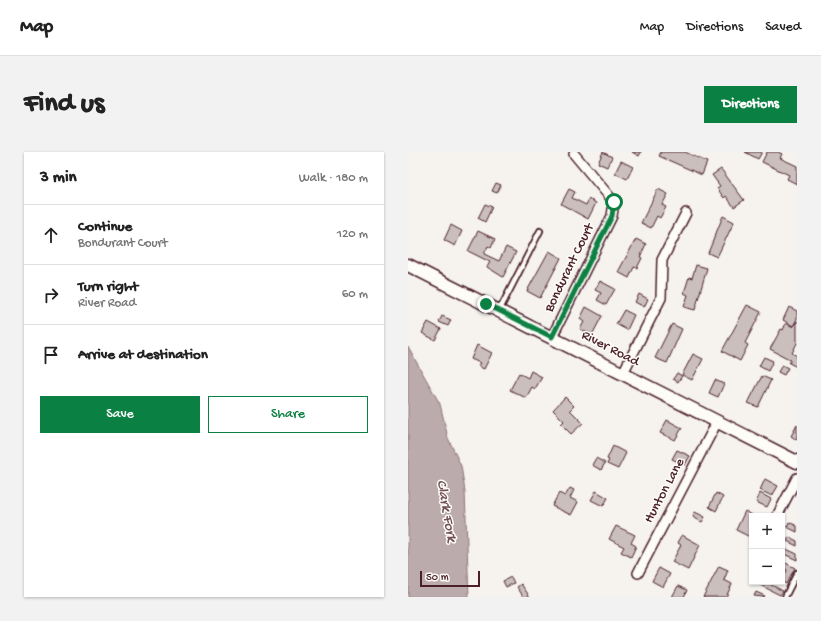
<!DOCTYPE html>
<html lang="en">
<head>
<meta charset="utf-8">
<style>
	:root { --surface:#fff; --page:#f2f2f2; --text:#222; --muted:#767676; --line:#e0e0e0; --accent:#0b8043 }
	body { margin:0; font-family:"Gochi Hand",sans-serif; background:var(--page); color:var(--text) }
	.controls { position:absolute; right:12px; bottom:12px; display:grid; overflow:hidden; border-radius:0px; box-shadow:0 1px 3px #0004 }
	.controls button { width:36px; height:36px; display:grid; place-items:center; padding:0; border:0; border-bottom:1px solid var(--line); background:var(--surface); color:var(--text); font:20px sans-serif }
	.scale { position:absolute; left:12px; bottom:10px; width:60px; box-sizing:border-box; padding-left:4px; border:2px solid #4a1f2b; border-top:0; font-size:11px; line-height:14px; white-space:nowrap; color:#4a1f2b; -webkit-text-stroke:3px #fdfcf7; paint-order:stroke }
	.stop { position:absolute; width:12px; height:12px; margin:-9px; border:3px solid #0b8043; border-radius:50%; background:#fff }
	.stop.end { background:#0b8043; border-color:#fff; box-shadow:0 1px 4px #0008 }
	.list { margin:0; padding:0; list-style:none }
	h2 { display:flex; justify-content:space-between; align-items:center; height:52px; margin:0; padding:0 16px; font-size:17px }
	h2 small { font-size:13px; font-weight:400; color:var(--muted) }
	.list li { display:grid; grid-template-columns:26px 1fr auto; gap:12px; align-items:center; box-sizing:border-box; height:60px; padding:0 16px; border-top:1px solid var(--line) }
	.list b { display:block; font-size:15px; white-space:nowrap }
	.list p { margin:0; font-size:13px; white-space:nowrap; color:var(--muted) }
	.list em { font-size:13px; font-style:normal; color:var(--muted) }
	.actions { display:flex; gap:8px; padding:12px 16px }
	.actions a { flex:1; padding:9px 0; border:1px solid var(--accent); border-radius:0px; text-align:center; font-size:14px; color:var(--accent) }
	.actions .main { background:var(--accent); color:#fff }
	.icon { flex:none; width:22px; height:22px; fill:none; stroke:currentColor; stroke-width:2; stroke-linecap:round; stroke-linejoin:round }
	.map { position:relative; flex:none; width:389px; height:445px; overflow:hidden; border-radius:0px }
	header { display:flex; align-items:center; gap:24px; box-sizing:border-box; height:56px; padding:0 20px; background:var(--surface); border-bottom:1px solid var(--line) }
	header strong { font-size:19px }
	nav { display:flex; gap:22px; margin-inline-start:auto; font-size:14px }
	.intro { display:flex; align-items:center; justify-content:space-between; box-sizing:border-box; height:96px; padding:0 24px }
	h1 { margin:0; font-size:28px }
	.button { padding:10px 18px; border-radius:0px; background:var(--accent); color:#fff; font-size:14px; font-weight:700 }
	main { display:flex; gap:24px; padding:0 24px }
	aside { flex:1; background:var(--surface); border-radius:0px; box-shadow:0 1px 3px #0004 }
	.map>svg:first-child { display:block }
	.water { fill:#bbabac; stroke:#8e7378 }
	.building { fill:#cbbfbe; stroke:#4a1f2b }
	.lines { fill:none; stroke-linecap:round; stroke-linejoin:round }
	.service-casing { stroke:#4a1f2b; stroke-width:8 }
	.minor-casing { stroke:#4a1f2b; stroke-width:12 }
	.tertiary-casing { stroke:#4a1f2b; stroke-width:15 }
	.service { stroke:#fdfcf7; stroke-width:4.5 }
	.minor { stroke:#fdfcf7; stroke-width:9 }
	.tertiary { stroke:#fdfcf7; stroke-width:12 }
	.route { stroke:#0b8043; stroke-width:5 }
	.labels { text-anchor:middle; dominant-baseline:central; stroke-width:3; stroke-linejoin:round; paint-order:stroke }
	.street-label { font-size:14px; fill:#4a1f2b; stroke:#fdfcf7 }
	.water-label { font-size:15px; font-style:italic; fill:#725058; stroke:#fdfcf7 }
</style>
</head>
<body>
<header>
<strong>Map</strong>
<nav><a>Map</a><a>Directions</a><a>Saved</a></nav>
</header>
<div class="intro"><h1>Find us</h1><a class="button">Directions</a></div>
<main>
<aside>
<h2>3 min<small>Walk · 180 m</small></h2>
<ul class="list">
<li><svg class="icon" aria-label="ahead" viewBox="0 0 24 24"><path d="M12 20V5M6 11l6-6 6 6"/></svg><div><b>Continue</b><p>Bondurant Court</p></div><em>120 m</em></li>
<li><svg class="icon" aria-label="right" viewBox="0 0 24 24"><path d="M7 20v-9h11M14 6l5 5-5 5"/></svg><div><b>Turn right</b><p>River Road</p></div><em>60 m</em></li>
<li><svg class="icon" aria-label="arrive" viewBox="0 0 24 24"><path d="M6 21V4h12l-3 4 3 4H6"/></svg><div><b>Arrive at destination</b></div></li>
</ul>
<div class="actions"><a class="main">Save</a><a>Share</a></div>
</aside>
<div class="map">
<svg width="389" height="445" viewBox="0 0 389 445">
	<rect width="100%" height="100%" fill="#f6f3ef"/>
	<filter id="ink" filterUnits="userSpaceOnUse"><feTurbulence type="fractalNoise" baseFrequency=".025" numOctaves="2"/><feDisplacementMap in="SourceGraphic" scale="8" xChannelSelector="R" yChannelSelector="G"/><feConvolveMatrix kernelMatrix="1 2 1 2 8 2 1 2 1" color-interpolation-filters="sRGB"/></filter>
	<g filter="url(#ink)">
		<!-- water -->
		<path class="water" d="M 0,195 L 32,252 L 40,286 L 53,314 L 57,339 L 61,445 L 0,445 Z"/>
		<!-- building -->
		<path class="building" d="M 195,0 L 204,5 L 199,15 L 190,11 Z
			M 224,0 L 233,0 L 231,4 Z
			M 253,0 L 277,0 L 299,10 L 294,23 L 251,4 Z
			M 337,0 L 354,0 L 350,7 Z
			M 359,0 L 370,0 L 374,2 L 372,6 L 389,14 L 389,32 L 379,27 L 381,23 L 354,10 Z
			M 213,9 L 225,15 L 219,27 L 207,21 Z
			M 313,17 L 336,48 L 326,55 L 318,44 L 316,46 L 309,36 L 312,34 L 304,23 Z
			M 88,31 L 93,33 L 89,41 L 84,39 Z
			M 161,37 L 167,40 L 164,46 L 178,53 L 181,47 L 188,51 L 180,67 L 153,52 Z
			M 250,37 L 260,42 L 254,53 L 258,55 L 252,66 L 249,64 L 243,76 L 233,71 Z
			M 77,52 L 84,55 L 77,70 L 70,66 Z
			M 315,64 L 326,70 L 309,105 L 300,101 Z
			M 43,73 L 54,79 L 47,94 L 36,88 Z
			M 70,79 L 87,87 L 83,96 L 80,94 L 76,102 L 91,109 L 98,95 L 108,100 L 95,125 L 79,115 L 82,110 L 60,99 Z
			M 228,87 L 238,92 L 232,105 L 234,106 L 229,116 L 226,115 L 221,126 L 210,120 Z
			M 141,99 L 153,106 L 132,146 L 119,139 Z
			M 288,113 L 299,116 L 287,158 L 276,155 L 280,143 L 276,141 L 281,125 L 284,126 Z
			M 192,129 L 207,137 L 198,153 L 189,148 L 193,141 L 187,138 Z
			M 231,142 L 240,147 L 236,155 L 227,150 Z
			M 339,153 L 353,160 L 337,191 L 340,193 L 332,209 L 314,199 Z
			M 178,155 L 194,164 L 184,183 L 172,177 L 176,170 L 172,167 Z
			M 381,155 L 389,159 L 389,167 L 385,174 L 375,168 Z
			M 216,158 L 226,163 L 219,178 L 208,172 Z
			M 34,164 L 43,168 L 40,174 L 31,170 Z
			M 389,169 L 389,191 L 384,201 L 389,204 L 389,215 L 381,211 L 383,208 L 362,197 L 373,177 L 375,178 L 378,171 L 385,175 Z
			M 20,170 L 33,177 L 27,188 L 14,181 Z
			M 264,172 L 274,177 L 259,211 L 247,206 Z
			M 69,193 L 84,201 L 76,217 L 70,214 L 72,211 L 63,207 Z
			M 285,202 L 295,207 L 284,228 L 274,223 Z
			M 356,205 L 365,209 L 360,219 L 351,214 Z
			M 374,213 L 380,216 L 376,223 L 370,220 Z
			M 123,219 L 134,225 L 127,237 L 124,235 L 118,246 L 102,238 L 111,221 L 120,226 Z
			M 269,221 L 274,224 L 270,230 L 265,227 Z
			M 354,224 L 363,228 L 350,255 L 340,251 Z
			M 307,228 L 316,232 L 310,245 L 301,241 Z
			M 157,245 L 166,254 L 162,258 L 175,271 L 163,282 L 153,272 L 156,269 L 145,258 Z
			M 259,268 L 274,276 L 267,288 L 252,281 Z
			M 389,273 L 389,288 L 383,284 Z
			M 205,294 L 218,301 L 210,317 L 199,312 L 201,308 L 199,307 Z
			M 269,298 L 282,304 L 277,313 L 264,307 Z
			M 188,306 L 197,311 L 193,318 L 184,313 Z
			M 357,327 L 370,334 L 364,344 L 352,338 Z
			M 162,336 L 166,338 L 162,346 L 170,350 L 163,363 L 144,354 L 151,341 L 157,344 Z
			M 188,339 L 200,346 L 195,354 L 183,348 Z
			M 308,341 L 315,345 L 308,359 L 301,355 Z
			M 352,341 L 363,347 L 359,355 L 348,350 Z
			M 337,359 L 346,364 L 344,364 L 343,374 L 344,386 L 328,378 Z
			M 287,360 L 297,365 L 294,370 L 285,365 Z
			M 381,370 L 389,374 L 389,380 L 379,375 Z
			M 208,374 L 227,383 L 223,391 L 228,394 L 223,405 L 213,400 L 216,395 L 201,387 Z
			M 274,383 L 292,393 L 280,418 L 264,410 L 273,393 L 270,391 Z
			M 381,385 L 389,389 L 389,394 L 379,389 Z
			M 374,395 L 389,402 L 389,408 L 374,401 Z
			M 374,409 L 387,416 L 378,432 L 374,429 L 374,423 L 376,424 L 379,418 L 374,415 Z
			M 311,414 L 320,418 L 316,428 L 324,432 L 318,445 L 295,445 Z
			M 251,416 L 262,422 L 255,435 L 244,429 Z
			M 103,425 L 106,431 L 98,435 L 95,429 Z
			M 351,430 L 358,430 L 375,439 L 372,443 L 350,432 Z
			M 113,432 L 122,445 L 114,445 L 115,444 L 109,435 Z
			M 270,434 L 279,438 L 276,445 L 264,445 Z
			M 348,440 L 357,444 L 356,445 L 346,444 Z"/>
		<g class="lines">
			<defs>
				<path id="service" d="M 91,159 L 132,79
					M 377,445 L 389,421"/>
				<path id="minor" d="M 144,185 L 204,64 L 206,50 L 166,2
					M 215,221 L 253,146 L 254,108 L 278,61
					M 369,364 L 389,326
					M 230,421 L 309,270"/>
				<path id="tertiary" d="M 0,113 L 389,310"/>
			</defs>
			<!-- service casing -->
			<use href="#service" class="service-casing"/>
			<!-- minor casing -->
			<use href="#minor" class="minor-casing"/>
			<!-- tertiary casing -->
			<use href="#tertiary" class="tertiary-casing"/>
			<!-- service -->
			<use href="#service" class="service"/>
			<!-- minor -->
			<use href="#minor" class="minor"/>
			<!-- tertiary -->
			<use href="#tertiary" class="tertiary"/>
		</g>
	</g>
	<g class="lines" filter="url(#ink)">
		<!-- route -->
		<path class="route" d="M 78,152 L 144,185 L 204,64 L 206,50"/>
	</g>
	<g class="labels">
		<!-- street labels -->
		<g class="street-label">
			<text transform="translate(162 116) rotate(-64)">Bondurant Court</text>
			<text transform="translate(202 197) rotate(27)">River Road</text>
			<text transform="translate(257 339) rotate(-62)">Hunton Lane</text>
		</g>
		<!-- water labels -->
		<g class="water-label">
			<text transform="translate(38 359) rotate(80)">Clark Fork</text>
		</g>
	</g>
</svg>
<div class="controls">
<button>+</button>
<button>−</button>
</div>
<div class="scale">50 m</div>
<div class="stop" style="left:206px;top:50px"></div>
<div class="stop end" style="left:78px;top:152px"></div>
</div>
</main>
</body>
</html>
